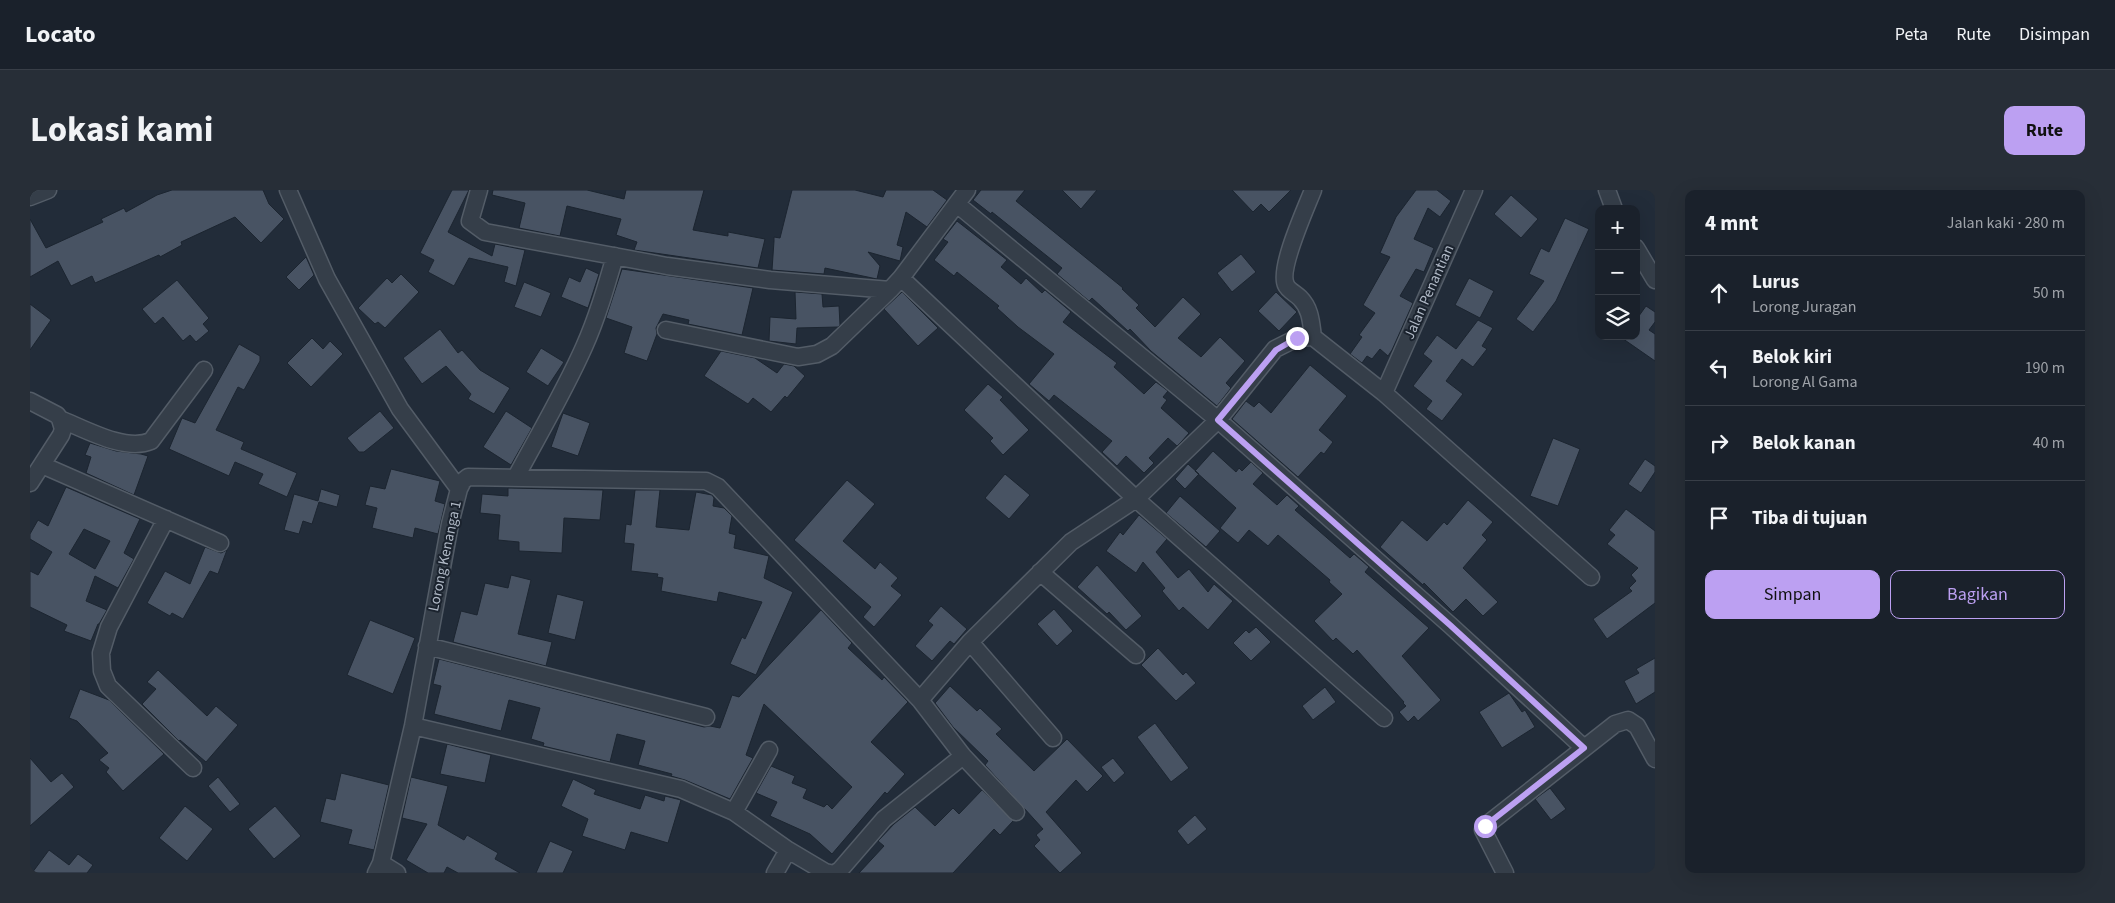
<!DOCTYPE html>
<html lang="id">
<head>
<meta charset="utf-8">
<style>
	:root { --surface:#1a212b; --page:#272e37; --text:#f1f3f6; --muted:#9fa3a9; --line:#383e47; --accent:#bca0f2 }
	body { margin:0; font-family:"Source Sans 3",sans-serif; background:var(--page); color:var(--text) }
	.controls { position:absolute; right:15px; top:15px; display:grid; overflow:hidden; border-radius:10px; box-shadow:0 5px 20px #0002 }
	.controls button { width:45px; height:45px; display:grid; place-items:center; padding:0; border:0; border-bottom:1px solid var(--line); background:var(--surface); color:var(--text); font:25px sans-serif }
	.stop { position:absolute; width:15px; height:15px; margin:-11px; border:4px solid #bca0f2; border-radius:50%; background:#fff }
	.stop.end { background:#bca0f2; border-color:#fff; box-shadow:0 1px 5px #0008 }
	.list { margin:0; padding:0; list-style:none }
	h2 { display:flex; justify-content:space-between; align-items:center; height:65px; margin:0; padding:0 20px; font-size:21px }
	h2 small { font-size:16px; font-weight:400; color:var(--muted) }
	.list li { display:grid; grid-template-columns:32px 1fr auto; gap:15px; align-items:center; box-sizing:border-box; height:75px; padding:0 20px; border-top:1px solid var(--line) }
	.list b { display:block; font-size:19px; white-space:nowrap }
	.list p { margin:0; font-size:16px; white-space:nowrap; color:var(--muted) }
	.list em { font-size:16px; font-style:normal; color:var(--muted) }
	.actions { display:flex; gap:10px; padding:15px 20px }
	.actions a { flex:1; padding:11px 0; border:1px solid var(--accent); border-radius:10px; text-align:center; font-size:18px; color:var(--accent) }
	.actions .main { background:var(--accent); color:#111 }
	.icon { flex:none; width:28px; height:28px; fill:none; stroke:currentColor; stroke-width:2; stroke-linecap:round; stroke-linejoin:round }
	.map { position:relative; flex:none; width:1625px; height:683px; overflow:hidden; border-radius:10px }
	header { display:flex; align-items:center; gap:30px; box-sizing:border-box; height:70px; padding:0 25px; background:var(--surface); border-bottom:1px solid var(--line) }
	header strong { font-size:24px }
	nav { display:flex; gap:28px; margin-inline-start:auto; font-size:18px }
	.intro { display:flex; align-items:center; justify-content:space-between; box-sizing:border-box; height:120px; padding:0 30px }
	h1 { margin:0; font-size:35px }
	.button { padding:12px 22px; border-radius:10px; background:var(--accent); color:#111; font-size:18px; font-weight:700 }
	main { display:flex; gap:30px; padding:0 30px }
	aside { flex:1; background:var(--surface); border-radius:10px; box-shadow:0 5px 20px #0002 }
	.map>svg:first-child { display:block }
	.building { fill:#485363; stroke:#1c2530; fill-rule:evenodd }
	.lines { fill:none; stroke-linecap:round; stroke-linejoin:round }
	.minor-casing { stroke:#535c67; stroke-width:19 }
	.minor { stroke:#353e49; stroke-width:16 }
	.route { stroke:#bca0f2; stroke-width:6 }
	.labels { text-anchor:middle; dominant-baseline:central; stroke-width:4; stroke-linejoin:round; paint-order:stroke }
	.street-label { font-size:15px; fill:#b0b9c6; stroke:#1b232e }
</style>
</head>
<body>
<header>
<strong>Locato</strong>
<nav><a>Peta</a><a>Rute</a><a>Disimpan</a></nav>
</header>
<div class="intro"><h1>Lokasi kami</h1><a class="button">Rute</a></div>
<main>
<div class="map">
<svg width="1625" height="683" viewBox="0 0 1625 683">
	<rect width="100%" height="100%" fill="#222c39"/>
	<!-- building -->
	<path class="building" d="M 142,0 L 233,0 L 239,14 L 254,29 L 231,53 L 205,27 L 151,52 L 152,55 L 130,67 L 129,65 L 65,93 L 62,86 L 41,96 L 28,71 L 0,87 L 0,29 L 16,58 L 73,32 L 71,29 L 94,18 L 96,22 L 127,5 Z
		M 422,0 L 439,0 L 418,42 L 462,66 L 465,54 L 495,60 L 486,96 L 474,92 L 478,77 L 439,68 L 424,96 L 398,82 L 404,70 L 390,63 Z
		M 463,0 L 557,0 L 594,9 L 596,0 L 674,0 L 663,40 L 698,46 L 698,42 L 735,49 L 728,78 L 604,60 L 607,52 L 586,45 L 591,29 L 537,16 L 530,46 L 489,38 L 495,13 L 462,5 Z
		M 762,0 L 825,0 L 853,7 L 856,0 L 903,0 L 917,10 L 897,37 L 876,22 L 867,55 L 873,57 L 870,71 L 838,62 L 850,76 L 847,89 L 795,78 L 794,84 L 742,80 L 744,51 L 744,47 L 750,48 Z
		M 951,0 L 995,0 L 986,11 L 1093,98 L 1092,99 L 1109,115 L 1106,118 L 1125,137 L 1153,107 L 1171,124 L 1148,148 L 1171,167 L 1190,147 L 1215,171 L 1196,193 L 1201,198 L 1187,216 L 1121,161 L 1100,139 L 1098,141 L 1062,108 L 1059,111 L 1027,84 L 1032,78 L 962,22 L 961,24 L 943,10 Z
		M 1032,0 L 1067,0 L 1051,19 Z
		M 1202,0 L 1261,0 L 1239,22 L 1231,14 L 1223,22 Z
		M 1386,0 L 1407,0 L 1421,11 L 1410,27 L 1398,18 L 1384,49 L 1404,58 L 1394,82 L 1386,79 L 1370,106 L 1383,113 L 1362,160 L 1358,166 L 1350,159 L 1342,169 L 1337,166 L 1332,173 L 1320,164 L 1332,147 L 1329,145 L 1345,123 L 1333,115 L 1360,67 L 1350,63 L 1366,27 Z
		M 1481,5 L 1508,29 L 1491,48 L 1464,24 Z
		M 1535,28 L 1559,39 L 1526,111 L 1503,142 L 1486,129 L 1514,91 L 1499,84 L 1511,58 L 1519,62 Z
		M 927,31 L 977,70 L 971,77 L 991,94 L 996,88 L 1012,103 L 1015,100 L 1041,122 L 1033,132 L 1087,173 L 1084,177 L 1114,204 L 1126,192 L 1138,201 L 1133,207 L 1137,210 L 1131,218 L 1159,243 L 1152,251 L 1147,256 L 1138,248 L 1119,268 L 1124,273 L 1114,283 L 1096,266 L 1087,276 L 1072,262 L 1082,251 L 1024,205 L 1019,211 L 999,194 L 1024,164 L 988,137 L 967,118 L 969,116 L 927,82 L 924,86 L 904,70 L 918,52 L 913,49 Z
		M 1211,64 L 1226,82 L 1202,102 L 1187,83 Z
		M 276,67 L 284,85 L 269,100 L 256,87 Z
		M 556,78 L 569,84 L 558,118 L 531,107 L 539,87 L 550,92 Z
		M 592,79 L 723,98 L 712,145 L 658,134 L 659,130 L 633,124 L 626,138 L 627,144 L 617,171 L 594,163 L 602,137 L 576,128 Z
		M 371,84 L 389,102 L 355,138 L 348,132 L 345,134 L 328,118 L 357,88 L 362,93 Z
		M 1439,88 L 1464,101 L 1450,128 L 1425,115 Z
		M 147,90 L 179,128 L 173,134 L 179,141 L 166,152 L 160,145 L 153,151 L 133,127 L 125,134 L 112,119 Z
		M 494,92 L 521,103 L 511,127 L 484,117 Z
		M 765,102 L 792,104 L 793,117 L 809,116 L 810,135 L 808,137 L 767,138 L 766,154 L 739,151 L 740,127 L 766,129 Z
		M 872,102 L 908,138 L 888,156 L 854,119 Z
		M 1246,102 L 1267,122 L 1249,141 L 1228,121 Z
		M 0,114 L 21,130 L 0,160 Z
		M 1616,116 L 1625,122 L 1625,132 L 1619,140 L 1625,144 L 1625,171 L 1589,146 L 1606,146 L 1606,130 Z
		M 1448,130 L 1463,138 L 1452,156 L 1457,159 L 1443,177 L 1432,169 L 1416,191 L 1433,204 L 1412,231 L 1396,219 L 1402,211 L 1383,196 L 1402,171 L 1393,164 L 1407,145 L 1426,159 Z
		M 410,139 L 428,163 L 432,160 L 450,180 L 480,198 L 464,224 L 438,209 L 441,204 L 416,176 L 392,194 L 373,168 Z
		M 282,148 L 293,159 L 300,151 L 313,164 L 281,197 L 257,173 Z
		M 209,154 L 230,166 L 230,171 L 214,200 L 208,197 L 186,240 L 214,252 L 211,259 L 267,283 L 257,307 L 228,294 L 233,284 L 205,272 L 199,286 L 139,259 L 152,228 L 165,233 Z
		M 511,158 L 534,172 L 518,196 L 496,182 Z
		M 691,161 L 725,168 L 747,183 L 754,174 L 764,176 L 775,186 L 757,208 L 755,206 L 741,222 L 723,208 L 718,214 L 674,186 Z
		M 1280,175 L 1317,206 L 1289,240 L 1303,252 L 1294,264 L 1291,262 L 1268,287 L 1202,229 L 1216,211 L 1224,217 L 1229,212 L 1241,223 Z
		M 958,194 L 973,207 L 970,210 L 999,240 L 973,265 L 960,251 L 963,248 L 934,220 Z
		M 350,221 L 364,238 L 334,262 L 329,262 L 317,248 Z
		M 476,221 L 502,238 L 481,275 L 453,257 Z
		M 533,223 L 560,233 L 548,266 L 521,257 Z
		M 1523,248 L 1550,259 L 1528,316 L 1500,306 Z
		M 60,253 L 86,261 L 111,264 L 118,266 L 104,305 L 56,283 L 61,267 L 55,265 Z
		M 1183,261 L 1206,282 L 1209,278 L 1212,281 L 1221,272 L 1233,283 L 1223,294 L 1247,315 L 1257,305 L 1269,316 L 1265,320 L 1320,368 L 1324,364 L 1339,377 L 1335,382 L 1399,438 L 1372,466 L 1411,510 L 1388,531 L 1384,526 L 1378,532 L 1369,522 L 1376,516 L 1373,513 L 1374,512 L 1327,460 L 1323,464 L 1306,448 L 1303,451 L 1284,431 L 1312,404 L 1299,392 L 1300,390 L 1248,345 L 1238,356 L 1219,340 L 1208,353 L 1190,338 L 1206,318 L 1165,281 Z
		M 1615,269 L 1625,276 L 1625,282 L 1611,303 L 1598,294 Z
		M 1158,274 L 1169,284 L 1155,299 L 1145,289 Z
		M 361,279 L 410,291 L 405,311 L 415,314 L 408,344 L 385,338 L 383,348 L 342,338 L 347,318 L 335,315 L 340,296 L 355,299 Z
		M 975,284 L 1000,305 L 979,329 L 955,308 Z
		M 817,290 L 845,314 L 813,351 L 845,379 L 850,372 L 868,388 L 861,396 L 872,405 L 844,437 L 833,427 L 841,417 L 764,350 Z
		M 36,297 L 110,329 L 94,363 L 104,369 L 88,398 L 65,386 L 56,411 L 77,420 L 69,434 L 68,434 L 61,451 L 34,441 L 37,435 L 0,417 L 0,381 L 8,385 L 22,362 L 0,349 L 0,344 L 8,330 L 18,336 ZM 54,339 L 80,351 L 65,379 L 39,364 Z
		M 478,298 L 573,300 L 570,330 L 534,328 L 532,363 L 489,361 L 489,352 L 468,350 L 470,325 L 450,323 L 452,304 L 478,306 Z
		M 291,299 L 310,305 L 307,317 L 289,312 L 282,334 L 273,331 L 269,344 L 254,340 L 264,304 L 288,311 Z
		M 605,300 L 630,300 L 626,337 L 659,340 L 666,302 L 682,305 L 684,308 L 683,316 L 694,318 L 702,326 L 699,343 L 706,345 L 704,358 L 739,366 L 734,388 L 763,402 L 726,485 L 700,474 L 712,447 L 715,449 L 732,412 L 689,402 L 687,412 L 631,401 L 633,388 L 627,387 L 628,384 L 601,381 L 604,354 L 594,353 L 596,334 L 601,335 Z
		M 1150,306 L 1190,341 L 1176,357 L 1136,323 Z
		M 1438,310 L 1463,332 L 1452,345 L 1457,350 L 1433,378 L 1468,412 L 1453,426 L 1436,409 L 1423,422 L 1394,393 L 1393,395 L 1350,357 L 1372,330 L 1397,351 L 1414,332 L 1417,335 Z
		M 1596,319 L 1625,341 L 1625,413 L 1577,449 L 1563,429 L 1602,401 L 1599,398 L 1606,391 L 1601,385 L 1608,378 L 1577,354 L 1585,345 L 1579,340 Z
		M 1109,325 L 1137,349 L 1126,362 L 1148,388 L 1159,379 L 1178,402 L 1184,394 L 1203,411 L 1178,440 L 1153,417 L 1149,421 L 1132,401 L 1135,398 L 1113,372 L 1106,383 L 1076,361 L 1090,342 L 1093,345 Z
		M 175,357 L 191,363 L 197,360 L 188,384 L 180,381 L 153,429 L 142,423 L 140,426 L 117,413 L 135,381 L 160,394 Z
		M 1067,375 L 1112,426 L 1096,440 L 1079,422 L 1077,424 L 1047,397 Z
		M 481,385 L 501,390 L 488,444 L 522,452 L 516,476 L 423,452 L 431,421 L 447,425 L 455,393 L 478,398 Z
		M 527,404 L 554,411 L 545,450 L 518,443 Z
		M 911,416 L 937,439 L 924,454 L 920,451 L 902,471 L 885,456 L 903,435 L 898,431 Z
		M 1024,419 L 1043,441 L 1027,456 L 1007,434 Z
		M 791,420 L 822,453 L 818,458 L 852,490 L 854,487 L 878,512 L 841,552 L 875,584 L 857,604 L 855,602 L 802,664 L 780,644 L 740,626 L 747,612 L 726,603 L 741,576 L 765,586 L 762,593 L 777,599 L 773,608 L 794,617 L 797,614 L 802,619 L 822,597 L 734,514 L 716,565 L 723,568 L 700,609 L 655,590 L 641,586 L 642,584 L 608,575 L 615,551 L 587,544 L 580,572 L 513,556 L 514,553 L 501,549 L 510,518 L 479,510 L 471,541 L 404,524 L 411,496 L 403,494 L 409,469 L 674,537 L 680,536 L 690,538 L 702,505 L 709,507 Z
		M 340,430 L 385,448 L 363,504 L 317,485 Z
		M 1226,437 L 1241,452 L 1221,471 L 1203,453 L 1216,440 L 1219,443 Z
		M 1128,458 L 1153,485 L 1156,482 L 1166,493 L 1146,511 L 1111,475 Z
		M 1625,468 L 1625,502 L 1606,514 L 1594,491 L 1609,483 L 1606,479 Z
		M 128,480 L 177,526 L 186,516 L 208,535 L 176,572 L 150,550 L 149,551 L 112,514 L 126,499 L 117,492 Z
		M 920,496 L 947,521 L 950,518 L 972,539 L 966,544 L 1004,581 L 1037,549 L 1073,586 L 1057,602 L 1046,590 L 1016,622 L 1052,663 L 1030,683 L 1004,656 L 1010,650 L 1006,645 L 1013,639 L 955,575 L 958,571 L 923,537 L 905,513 Z
		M 1295,497 L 1306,512 L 1283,530 L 1272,516 Z
		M 50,499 L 79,510 L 134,564 L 93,601 L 76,582 L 79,578 L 69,570 L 78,563 L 47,531 L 39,528 Z
		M 1479,503 L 1492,522 L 1495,520 L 1505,537 L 1472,558 L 1449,522 Z
		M 1125,533 L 1159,578 L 1141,592 L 1107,547 Z
		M 417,554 L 461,565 L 455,593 L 410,584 Z
		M 0,568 L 21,592 L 32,583 L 44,597 L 0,636 Z
		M 1083,568 L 1095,583 L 1084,593 L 1071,577 Z
		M 311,583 L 359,595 L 344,660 L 318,654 L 322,640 L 290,632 L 296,608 L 305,610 Z
		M 188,587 L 210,614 L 200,622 L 178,596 Z
		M 381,587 L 418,596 L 408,635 L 434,650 L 437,645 L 468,663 L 465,669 L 490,683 L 428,683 L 417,677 L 414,683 L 398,683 L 376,670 L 397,634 L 372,628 Z
		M 543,589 L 566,600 L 564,604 L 610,619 L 615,605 L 634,611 L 635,606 L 651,610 L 638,653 L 601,642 L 595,660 L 552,646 L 558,629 L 531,616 Z
		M 1520,598 L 1536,619 L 1521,630 L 1505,609 Z
		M 952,600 L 983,631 L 970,645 L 964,639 L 923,683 L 829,683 L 854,656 L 848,651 L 864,634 L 885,617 L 905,636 L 923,618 L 929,624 Z
		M 155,616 L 183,639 L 157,671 L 129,648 Z
		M 245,616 L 271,646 L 244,669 L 218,639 Z
		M 1165,625 L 1177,639 L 1158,655 L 1147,641 Z
		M 520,651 L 543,661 L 533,683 L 506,683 Z
		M 19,660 L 39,675 L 48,664 L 63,675 L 57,683 L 2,683 Z"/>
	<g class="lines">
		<defs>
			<path id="minor" d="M 258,0 L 297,89 L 370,219 L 429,299 L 420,334 L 383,536 L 351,673 L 346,683
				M 449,0 L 440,31 L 455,42 L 637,76 L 740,90 L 860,100
				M 1577,0 L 1584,19
				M 0,7 L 18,0
				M 928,15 L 1188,230 L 1420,435 L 1554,558
				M 1606,58 L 1625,90
				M 871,88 L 1106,309 L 1354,528
				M 636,140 L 768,167 L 787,164 L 802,156 L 860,100 L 871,88 L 937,0
				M 1283,147 C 1281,133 1281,119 1270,108 C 1266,104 1258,100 1256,95 C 1248,79 1276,18 1283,0
				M 1354,203 L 1444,0
				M 0,211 L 27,225 L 30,229 C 55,239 95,262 121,251 L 174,180
				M 12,275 L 190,353
				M 486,287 C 509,244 534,202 554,157 C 567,128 576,97 585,66
				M 0,293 L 31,245 L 33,239 L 30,229
				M 429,299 L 433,291 L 438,287 L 676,291 L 688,297 L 890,510 L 933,566 L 986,622
				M 136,329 L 79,437 L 71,463 L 72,481 L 78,496 L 163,578
				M 1010,382 L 1106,465
				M 940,452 L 1023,548
				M 397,456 L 676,527
				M 890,510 L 940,452 L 1041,352 L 1106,309 L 1188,230 L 1245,159 L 1267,148 L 1283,147 L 1354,203 L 1561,387
				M 383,536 L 651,599 L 704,622 L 758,660 L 745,683
				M 704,622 L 739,560
				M 758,660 L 795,682 L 800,683
				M 351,673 L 367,683
				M 805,683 L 810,680 L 854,629 L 933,566
				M 1475,683 L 1453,640 L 1454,637 L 1585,534 L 1598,530 L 1607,536 L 1625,569"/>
		</defs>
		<!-- minor casing -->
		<use href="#minor" class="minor-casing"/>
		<!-- minor -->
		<use href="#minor" class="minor"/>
	</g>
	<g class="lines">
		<!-- route -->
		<path class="route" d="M 1267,148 L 1246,160 L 1188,230 L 1420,435 L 1554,558 L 1455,636"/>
	</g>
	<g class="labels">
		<!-- street labels -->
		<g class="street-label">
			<text transform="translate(1399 102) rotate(-66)">Jalan Penantian</text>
			<text transform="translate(415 366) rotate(-78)">Lorong Kenanga 1</text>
		</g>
	</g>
</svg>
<div class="controls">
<button>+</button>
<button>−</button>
<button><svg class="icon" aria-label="layers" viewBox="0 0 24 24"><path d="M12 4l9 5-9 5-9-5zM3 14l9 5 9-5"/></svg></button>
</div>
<div class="stop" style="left:1455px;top:636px"></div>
<div class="stop end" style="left:1267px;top:148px"></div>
</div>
<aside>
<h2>4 mnt<small>Jalan kaki · 280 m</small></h2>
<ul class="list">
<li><svg class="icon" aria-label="ahead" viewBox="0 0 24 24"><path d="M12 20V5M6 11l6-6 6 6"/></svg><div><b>Lurus</b><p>Lorong Juragan</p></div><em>50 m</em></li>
<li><svg class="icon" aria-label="left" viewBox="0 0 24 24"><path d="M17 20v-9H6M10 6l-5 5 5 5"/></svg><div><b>Belok kiri</b><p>Lorong Al Gama</p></div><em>190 m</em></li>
<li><svg class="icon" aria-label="right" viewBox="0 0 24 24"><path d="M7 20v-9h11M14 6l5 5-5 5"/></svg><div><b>Belok kanan</b></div><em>40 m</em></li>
<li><svg class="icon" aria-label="arrive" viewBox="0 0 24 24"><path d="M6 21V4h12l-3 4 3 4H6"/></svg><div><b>Tiba di tujuan</b></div></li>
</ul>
<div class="actions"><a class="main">Simpan</a><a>Bagikan</a></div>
</aside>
</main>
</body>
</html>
